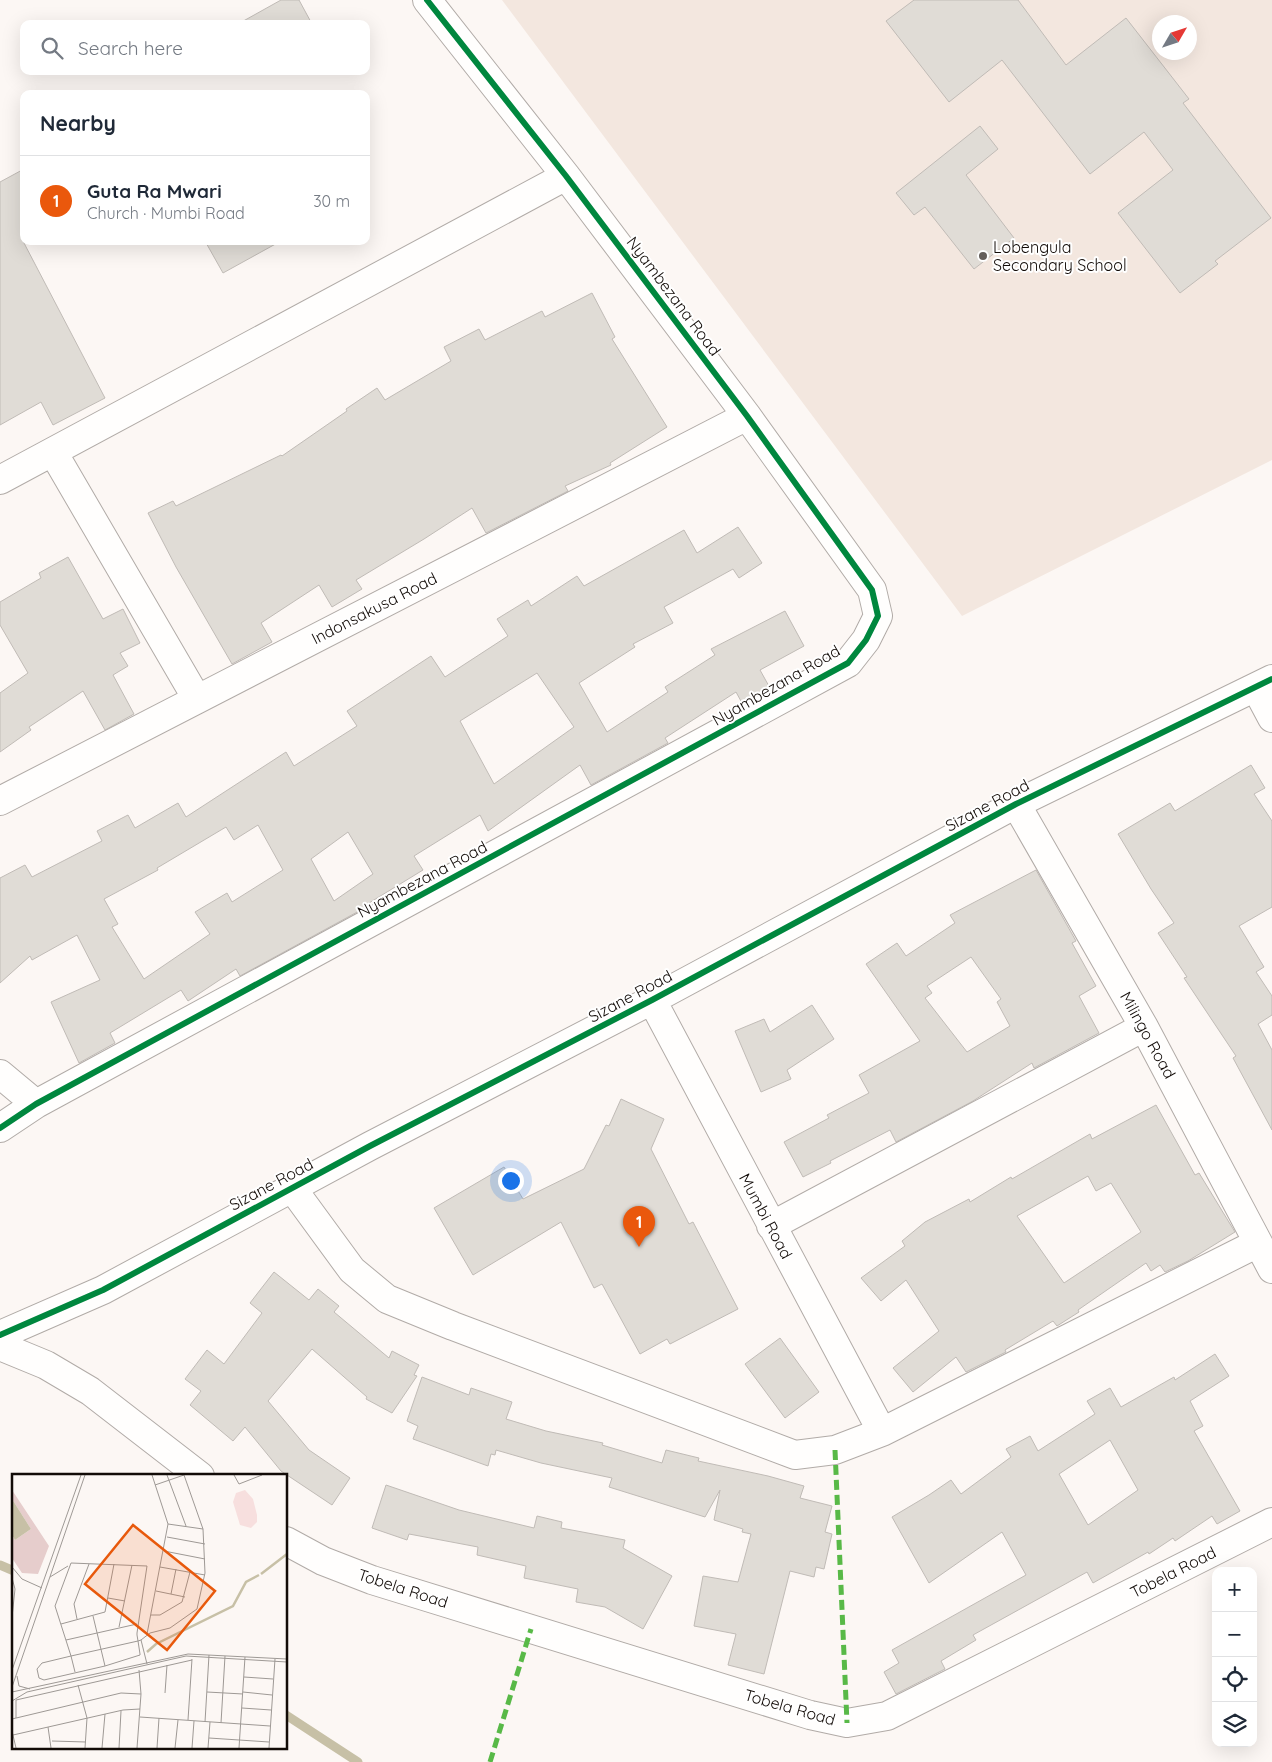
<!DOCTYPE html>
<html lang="en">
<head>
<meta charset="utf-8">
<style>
	:root { --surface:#fff; --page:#f6f6f7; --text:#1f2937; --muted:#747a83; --line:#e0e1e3; --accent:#ea580c }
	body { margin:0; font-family:Quicksand,sans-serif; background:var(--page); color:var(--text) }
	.controls { position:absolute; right:15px; bottom:15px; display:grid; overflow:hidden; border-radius:10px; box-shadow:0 5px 20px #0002 }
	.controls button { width:45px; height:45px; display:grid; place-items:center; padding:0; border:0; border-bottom:1px solid var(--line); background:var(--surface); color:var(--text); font:25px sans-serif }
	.compass { position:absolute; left:1152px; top:15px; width:45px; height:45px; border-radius:50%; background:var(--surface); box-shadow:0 5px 20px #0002; rotate:51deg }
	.you { position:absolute; left:510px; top:1180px; width:18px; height:18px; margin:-12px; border:4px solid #fff; border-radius:50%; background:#1a73e8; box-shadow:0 0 0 8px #1a73e833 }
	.badge { display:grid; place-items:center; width:32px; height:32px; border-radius:50%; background:var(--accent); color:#fff; font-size:16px; font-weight:700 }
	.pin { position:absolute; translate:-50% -41px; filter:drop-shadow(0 1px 2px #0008) }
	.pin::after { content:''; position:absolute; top:26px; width:18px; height:15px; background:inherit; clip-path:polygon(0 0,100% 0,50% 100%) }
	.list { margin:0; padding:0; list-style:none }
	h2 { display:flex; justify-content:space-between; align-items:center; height:65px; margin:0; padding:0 20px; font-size:21px }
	h2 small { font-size:16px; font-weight:400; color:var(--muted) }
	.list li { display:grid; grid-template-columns:32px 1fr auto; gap:15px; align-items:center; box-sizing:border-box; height:90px; padding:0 20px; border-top:1px solid var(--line) }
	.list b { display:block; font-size:19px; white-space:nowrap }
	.list p { margin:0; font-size:16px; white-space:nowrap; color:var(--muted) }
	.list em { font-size:16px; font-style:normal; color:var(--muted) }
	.icon { flex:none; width:28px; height:28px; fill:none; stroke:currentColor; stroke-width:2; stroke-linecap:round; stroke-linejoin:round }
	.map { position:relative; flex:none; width:1272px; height:1762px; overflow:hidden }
	.search { position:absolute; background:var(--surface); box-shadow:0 5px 20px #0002; left:20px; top:20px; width:350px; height:55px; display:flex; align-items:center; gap:12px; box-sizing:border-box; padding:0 18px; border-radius:10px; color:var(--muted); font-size:19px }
	.panel { position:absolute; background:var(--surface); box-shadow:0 5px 20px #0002; left:20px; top:90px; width:350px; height:155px; border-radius:10px }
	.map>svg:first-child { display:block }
	.built { fill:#f3e7df; fill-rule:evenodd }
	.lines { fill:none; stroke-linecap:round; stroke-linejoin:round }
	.stream { stroke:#c7c0a6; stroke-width:9 }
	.building { fill:#e0dcd6; stroke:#c0bbb6; fill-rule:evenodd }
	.street-casing { stroke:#b1aba7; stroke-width:30 }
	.street { stroke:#fffefd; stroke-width:28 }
	.quiet { stroke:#58b947; stroke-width:5; stroke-dasharray:10 5; stroke-linecap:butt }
	.cycleway-casing { stroke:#fff; stroke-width:9 }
	.cycleway { stroke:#00873e; stroke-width:6 }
	.poi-dot { fill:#645e5a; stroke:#fff; stroke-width:2 }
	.labels { text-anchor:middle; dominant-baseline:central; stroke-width:4; stroke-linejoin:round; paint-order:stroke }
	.poi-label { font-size:16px; fill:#120b07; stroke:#fff; text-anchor:start }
	.street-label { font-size:16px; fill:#120b07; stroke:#fff }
	.inset-river { fill:none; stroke:#c7c0a6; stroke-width:2.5 }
	.inset-road { fill:none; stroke:#9e9995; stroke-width:1 }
	.view { fill:#e8590c; fill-opacity:0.15; stroke:#e8590c; stroke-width:2.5 }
	.inset-edge { fill:none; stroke:#120b07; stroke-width:2.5 }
</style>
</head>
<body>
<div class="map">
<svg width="1272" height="1762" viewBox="0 0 1272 1762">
	<rect width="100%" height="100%" fill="#fcf7f4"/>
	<!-- built -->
	<path class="built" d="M 502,0 L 1272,0 L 1272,460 L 962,616 ZM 1160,22 L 1190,22 L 1190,52 L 1160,52 Z"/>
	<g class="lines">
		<!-- stream -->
		<path class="stream" d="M 0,1565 L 14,1571
			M 286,1715 L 358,1762"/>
	</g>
	<!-- building -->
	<path class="building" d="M 281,0 L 299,0 L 312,24 L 238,24 Z
		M 914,0 L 1018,0 L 1066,65 L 1126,18 L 1189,99 L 1183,103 L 1271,218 L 1215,261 L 1218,264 L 1180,293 L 1118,213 L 1173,170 L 1144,132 L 1090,174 L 1002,60 L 949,102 L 886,21 Z
		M 980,126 L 998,149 L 966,175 L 1014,238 L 974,269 L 925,207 L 914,215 L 896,193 Z
		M 24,169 L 24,243 L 105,398 L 53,425 L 41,402 L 0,425 L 0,182 Z
		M 205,241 L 281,241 L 223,273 Z
		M 592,293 L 615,337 L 612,339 L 667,427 L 610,463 L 611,465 L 565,486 L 568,491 L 486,533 L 472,508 L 424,539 L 356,580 L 362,589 L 332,607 L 319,585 L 261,623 L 272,642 L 232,664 L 176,567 L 148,513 L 173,501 L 176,506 L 281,455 L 282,456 L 347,411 L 346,409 L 377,388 L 385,400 L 451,361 L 444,347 L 479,329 L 485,340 L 542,311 L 545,317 Z
		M 738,527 L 762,563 L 739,578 L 733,569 L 664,607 L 673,623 L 633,644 L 635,647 L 579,683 L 607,732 L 668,692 L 665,687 L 715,655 L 711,649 L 785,611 L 804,646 L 760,670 L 770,688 L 742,703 L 736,692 L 665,738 L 668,743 L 591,785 L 580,765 L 488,831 L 480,815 L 414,856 L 423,870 L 369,903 L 370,905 L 240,976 L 236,969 L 188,1001 L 181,990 L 110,1033 L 115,1043 L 79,1063 L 51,1002 L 100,980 L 77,935 L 32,960 L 30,956 L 0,983 L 0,878 L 25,865 L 32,877 L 102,841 L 97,831 L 128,815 L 135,828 L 178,803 L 186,817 L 286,752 L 294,766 L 357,726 L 347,711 L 431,656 L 445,677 L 508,636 L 497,619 L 528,600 L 531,606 L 577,576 L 584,586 L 684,530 L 697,553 ZM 537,673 L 574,727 L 494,784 L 460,721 ZM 258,825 L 283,870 L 232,902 L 227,893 L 195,912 L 210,934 L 144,979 L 112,927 L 118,924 L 104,899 L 158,870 L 157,868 L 226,827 L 234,840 ZM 348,832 L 373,874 L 334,901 L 311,859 Z
		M 68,557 L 103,619 L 123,609 L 140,643 L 120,653 L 128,666 L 113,675 L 134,714 L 105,730 L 83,691 L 29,727 L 31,730 L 0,752 L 0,693 L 28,673 L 0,625 L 0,602 L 41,578 L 39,573 Z
		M 1251,765 L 1265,788 L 1254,794 L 1272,821 L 1272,907 L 1239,926 L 1264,967 L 1256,972 L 1272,996 L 1272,1015 L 1258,1024 L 1272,1050 L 1272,1130 L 1233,1058 L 1236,1056 L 1184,978 L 1187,977 L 1158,933 L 1174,923 L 1151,889 L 1118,834 L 1170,803 L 1175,811 Z
		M 1036,870 L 1076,941 L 1072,943 L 1096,986 L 1079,996 L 1099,1033 L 1034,1068 L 1032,1063 L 973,1101 L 896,1142 L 890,1130 L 830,1161 L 831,1163 L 803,1177 L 784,1142 L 829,1118 L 827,1115 L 869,1093 L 859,1075 L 920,1041 L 866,964 L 897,943 L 906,956 L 955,923 L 950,915 ZM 971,957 L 1001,999 L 997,1002 L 1010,1026 L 967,1052 L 925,998 L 932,993 L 927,986 Z
		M 812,1005 L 834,1039 L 787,1070 L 791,1079 L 761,1092 L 735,1031 L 764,1019 L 770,1032 Z
		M 621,1099 L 664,1119 L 651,1149 L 689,1224 L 693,1222 L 738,1309 L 670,1344 L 667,1339 L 640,1354 L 602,1284 L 594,1288 L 561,1222 L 473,1275 L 434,1208 L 504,1167 L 523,1199 L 584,1169 L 606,1125 L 609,1126 Z
		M 1156,1105 L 1195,1175 L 1199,1173 L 1235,1232 L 1188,1261 L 1165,1272 L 1160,1265 L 1151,1271 L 1146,1263 L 1078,1310 L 1079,1312 L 1057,1326 L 1053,1321 L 1005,1350 L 1006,1352 L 966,1372 L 956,1357 L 913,1392 L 893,1368 L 939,1331 L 906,1280 L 881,1301 L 861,1278 L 905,1246 L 902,1241 L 925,1222 L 969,1199 L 970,1202 L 1011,1177 L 1012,1179 L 1090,1134 L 1092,1139 ZM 1088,1176 L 1096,1191 L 1111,1183 L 1141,1232 L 1064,1283 L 1017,1216 Z
		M 274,1272 L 309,1300 L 318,1289 L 339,1306 L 334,1312 L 389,1358 L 392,1351 L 419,1365 L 414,1375 L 417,1376 L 392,1413 L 366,1399 L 367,1397 L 312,1349 L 268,1401 L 309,1450 L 350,1478 L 332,1505 L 281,1471 L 245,1427 L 233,1441 L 190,1405 L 201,1391 L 185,1379 L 207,1350 L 224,1364 L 262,1313 L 250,1303 Z
		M 780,1338 L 819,1392 L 785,1418 L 745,1364 Z
		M 1215,1354 L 1229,1376 L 1190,1401 L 1203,1426 L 1194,1431 L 1240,1511 L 1217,1524 L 1212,1516 L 1175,1541 L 1173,1538 L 1149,1554 L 1148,1552 L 1093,1583 L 1087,1572 L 973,1635 L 976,1640 L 941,1661 L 945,1669 L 896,1694 L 884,1672 L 899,1663 L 892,1650 L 1026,1575 L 1002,1532 L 929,1583 L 892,1517 L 929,1495 L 951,1480 L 961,1494 L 1011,1457 L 1006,1449 L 1030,1436 L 1038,1451 L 1095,1414 L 1087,1401 L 1110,1388 L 1121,1407 L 1174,1377 L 1175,1380 ZM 1110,1440 L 1138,1490 L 1088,1525 L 1059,1474 Z
		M 422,1377 L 469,1395 L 471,1388 L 512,1402 L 506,1419 L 546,1431 L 603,1443 L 602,1445 L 662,1463 L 666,1450 L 699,1458 L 698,1461 L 768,1476 L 804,1486 L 800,1498 L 832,1506 L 825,1532 L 832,1534 L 824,1569 L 816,1567 L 814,1577 L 790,1571 L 764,1674 L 728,1665 L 736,1634 L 694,1626 L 703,1576 L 738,1582 L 751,1534 L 742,1532 L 743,1529 L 714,1520 L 720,1490 L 705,1517 L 609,1487 L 612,1478 L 541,1463 L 496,1450 L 495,1455 L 491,1454 L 488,1466 L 413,1439 L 418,1426 L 407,1421 Z
		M 386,1485 L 459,1510 L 534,1528 L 537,1516 L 562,1522 L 561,1528 L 625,1540 L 623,1548 L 672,1576 L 643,1629 L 605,1607 L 576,1602 L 578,1589 L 524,1578 L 526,1566 L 477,1555 L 478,1547 L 409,1534 L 407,1540 L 372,1528 Z"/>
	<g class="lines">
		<defs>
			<path id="street" d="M 53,452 L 197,699
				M 0,480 L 566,176
				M 1256,688 L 1272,718
				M 0,801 L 747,416
				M 1016,804 L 1144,1027 L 1272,1269
				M 652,1000 L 882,1432
				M 0,1074 L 36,1104
				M 0,1128 L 36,1104 L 848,663 L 866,640 L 878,616 L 872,590 L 747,416 L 566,176 L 427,0
				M 292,1188 L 352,1270 L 387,1299 L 453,1326 L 795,1455 L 835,1450 L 882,1432 L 1258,1243
				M 771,1226 L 1144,1027
				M 0,1335 L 103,1290 L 370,1146 L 652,1000 L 1016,804 L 1272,679
				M 0,1346 L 46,1365 L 90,1391 L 200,1476
				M 286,1541 L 323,1561 L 372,1580 L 810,1715 L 847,1723 L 887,1716 L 1272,1522"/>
		</defs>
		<!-- street casing -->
		<use href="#street" class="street-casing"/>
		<!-- street -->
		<use href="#street" class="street"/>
		<!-- quiet -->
		<path class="quiet" d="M 835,1450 L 847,1723
			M 490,1762 L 531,1629"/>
		<defs>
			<path id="cycleway" d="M 0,1128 L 36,1104 L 848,663 L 866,640 L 878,616 L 872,590 L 747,416 L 566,176 L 427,0
				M 0,1335 L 103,1290 L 370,1146 L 652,1000 L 1016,804 L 1272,679"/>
		</defs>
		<!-- cycleway casing -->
		<use href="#cycleway" class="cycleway-casing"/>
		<!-- cycleway -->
		<use href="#cycleway" class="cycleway"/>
	</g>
	<!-- markers -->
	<circle class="poi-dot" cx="983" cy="256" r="5"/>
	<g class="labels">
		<!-- poi labels -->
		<g class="poi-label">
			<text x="993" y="247">Lobengula<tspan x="993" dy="18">Secondary School</tspan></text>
		</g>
		<!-- street labels -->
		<g class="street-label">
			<text transform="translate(674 296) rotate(53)">Nyambezana Road</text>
			<text transform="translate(374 608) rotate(-27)">Indonsakusa Road</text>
			<text transform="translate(776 685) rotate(-30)">Nyambezana Road</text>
			<text transform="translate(987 805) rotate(-28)">Sizane Road</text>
			<text transform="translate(422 879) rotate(-28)">Nyambezana Road</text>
			<text transform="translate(630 996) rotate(-28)">Sizane Road</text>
			<text transform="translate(1148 1035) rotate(61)">Milingo Road</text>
			<text transform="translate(271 1184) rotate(-28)">Sizane Road</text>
			<text transform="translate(766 1216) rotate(62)">Mumbi Road</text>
			<text transform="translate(1173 1572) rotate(-27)">Tobela Road</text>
			<text transform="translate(403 1588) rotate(18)">Tobela Road</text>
			<text transform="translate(790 1707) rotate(16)">Tobela Road</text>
		</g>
	</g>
	<!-- overview -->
	<g transform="translate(12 1474)">
		<rect width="275" height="275" fill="#fcf7f4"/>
		<path d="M 233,16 L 241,25 L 245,41 L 245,48 L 239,54 L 228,51 L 221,28 L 224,19 Z" fill="#f7dfde"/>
		<path d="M 0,16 L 37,72 L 26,100 L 10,99 L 0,84 L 0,61 L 3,66 L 19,55 L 0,25 Z" fill="#e6cdcc"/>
		<path d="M 0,25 L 19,55 L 3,66 L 0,61 Z" fill="#c7c0a6"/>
		<path class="inset-river" d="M 249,100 L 275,80M 135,178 L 144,170 L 221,132 L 234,108 L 247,101"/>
		<path class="inset-road" d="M 155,1 L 174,52M 222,1 L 227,10 L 250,1M 156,50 L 191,55M 155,63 L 193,70M 152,77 L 193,85M 0,93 L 10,105 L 30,114M 148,93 L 193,101M 38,103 L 56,92M 0,104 L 3,115 L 0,143M 144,117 L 173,123M 159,120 L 164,95M 96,124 L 113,127M 139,141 L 148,141 L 170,128 L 178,98M 81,142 L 93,192M 65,145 L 62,130 L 77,90M 49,150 L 93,138 L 102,90M 107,153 L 120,91M 135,160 L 156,50 L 140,1M 54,166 L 125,150M 135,190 L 129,166 L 138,159 L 158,154 L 185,135 L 193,99 L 191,55 L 172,1 L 143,11M 0,196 L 69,1M 63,198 L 59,182 L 43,132 L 59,89 L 135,92 L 125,159 L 125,161 L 126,167 L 128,180 L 128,181 L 93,192 L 32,206 L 27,204 L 25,195 L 30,189 L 59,182 L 126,167 L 129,166M 5,202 L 7,212 L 18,215M 232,203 L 261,205M 66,211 L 75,244 L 73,274M 0,213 L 73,1M 0,218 L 176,180 L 275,185M 15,218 L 174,182 L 275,188M 195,218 L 231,220M 231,218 L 260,221M 153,219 L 155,191M 0,227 L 15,218M 230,234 L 259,236M 128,243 L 258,252M 4,244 L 4,226 L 180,186M 0,245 L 109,219 L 129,220M 176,246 L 180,185M 193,248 L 197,181M 209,249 L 213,182M 36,253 L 39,274M 0,257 L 4,274M 1,261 L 111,236 L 128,235M 197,264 L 257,268M 40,267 L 74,268M 90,274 L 93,240M 107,274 L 109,237M 125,274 L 129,220 L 127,196M 145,274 L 147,244M 163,274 L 166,246M 180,274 L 182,247M 196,274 L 198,248M 227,274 L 233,183M 257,274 L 263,185"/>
		<path class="view" d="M 121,51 L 203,117 L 155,176 L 73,110 Z"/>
		<rect width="275" height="275" class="inset-edge"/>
	</g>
</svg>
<div class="controls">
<button>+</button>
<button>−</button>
<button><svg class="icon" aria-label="locate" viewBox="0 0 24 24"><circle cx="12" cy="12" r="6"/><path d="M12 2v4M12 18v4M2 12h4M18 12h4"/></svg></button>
<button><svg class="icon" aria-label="layers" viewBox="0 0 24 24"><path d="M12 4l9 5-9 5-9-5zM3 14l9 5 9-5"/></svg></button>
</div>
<svg class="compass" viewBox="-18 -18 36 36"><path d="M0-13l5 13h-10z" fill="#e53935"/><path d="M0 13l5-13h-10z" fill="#747a83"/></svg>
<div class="you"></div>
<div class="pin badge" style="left:639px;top:1247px">1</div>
<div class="search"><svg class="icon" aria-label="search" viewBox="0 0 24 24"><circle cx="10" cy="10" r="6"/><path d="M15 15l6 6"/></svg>Search here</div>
<section class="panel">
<h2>Nearby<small></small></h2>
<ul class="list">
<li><span class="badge">1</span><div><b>Guta Ra Mwari</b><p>Church · Mumbi Road</p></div><em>30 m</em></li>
</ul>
</section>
</div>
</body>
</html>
